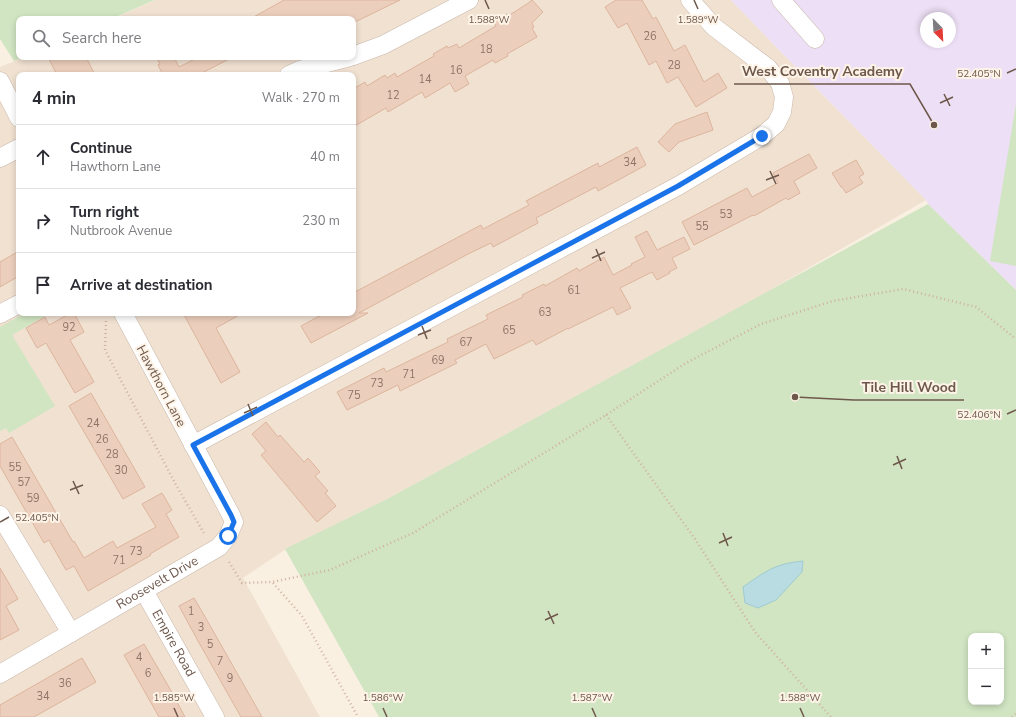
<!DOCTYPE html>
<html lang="en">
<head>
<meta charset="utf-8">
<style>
	:root { --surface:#fff; --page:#f2f2f3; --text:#2b2b33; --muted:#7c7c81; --line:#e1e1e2 }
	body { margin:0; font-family:"Nunito Sans",sans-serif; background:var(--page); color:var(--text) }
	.controls { position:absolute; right:12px; bottom:12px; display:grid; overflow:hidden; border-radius:8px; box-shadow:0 2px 6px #0003 }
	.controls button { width:36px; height:36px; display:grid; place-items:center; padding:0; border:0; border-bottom:1px solid var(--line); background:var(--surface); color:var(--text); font:20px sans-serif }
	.compass { position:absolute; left:920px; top:12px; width:36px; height:36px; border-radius:50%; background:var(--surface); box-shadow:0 2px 6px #0003; rotate:156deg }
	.stop { position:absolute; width:12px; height:12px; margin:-9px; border:3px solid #1a73e8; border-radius:50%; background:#fff }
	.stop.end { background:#1a73e8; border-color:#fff; box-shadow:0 1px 4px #0008 }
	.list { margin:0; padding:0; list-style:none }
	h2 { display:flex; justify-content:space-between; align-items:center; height:52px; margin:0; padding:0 16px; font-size:17px }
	h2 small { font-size:13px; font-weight:400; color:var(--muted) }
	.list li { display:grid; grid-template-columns:26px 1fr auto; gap:12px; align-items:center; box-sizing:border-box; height:64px; padding:0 16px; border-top:1px solid var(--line) }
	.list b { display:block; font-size:15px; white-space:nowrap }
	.list p { margin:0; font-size:13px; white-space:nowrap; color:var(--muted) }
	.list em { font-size:13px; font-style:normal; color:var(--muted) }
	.icon { flex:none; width:22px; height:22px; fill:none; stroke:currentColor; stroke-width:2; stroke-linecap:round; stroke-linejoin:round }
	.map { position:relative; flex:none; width:1016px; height:717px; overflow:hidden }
	.search { position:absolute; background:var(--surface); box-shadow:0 2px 6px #0003; left:16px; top:16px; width:340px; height:44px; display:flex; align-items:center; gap:10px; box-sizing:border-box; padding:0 14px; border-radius:8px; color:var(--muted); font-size:15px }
	.panel { position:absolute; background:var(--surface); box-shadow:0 2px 6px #0003; left:16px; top:72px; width:340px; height:244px; border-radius:8px }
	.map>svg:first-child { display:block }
	.residential { fill:#f0e1d1; fill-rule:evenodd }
	.education { fill:#eddff5; fill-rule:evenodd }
	.green { fill:#d1e5c2; fill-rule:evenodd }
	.water { fill:#b8dce1; stroke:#a0cbd1 }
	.building { fill:#eccebc; stroke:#ddb59e }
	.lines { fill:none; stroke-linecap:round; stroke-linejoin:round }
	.minor-casing { stroke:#c9b7aa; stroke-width:19 }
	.path { stroke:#d0b1a0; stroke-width:2.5; stroke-dasharray:1 3; stroke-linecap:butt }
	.minor { stroke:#fff; stroke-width:18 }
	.route { stroke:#1a73e8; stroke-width:5 }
	.ticks { fill:none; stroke:#6e574b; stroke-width:1.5 }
	.labels { text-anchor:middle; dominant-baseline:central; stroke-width:4; stroke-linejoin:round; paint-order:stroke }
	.number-label { font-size:11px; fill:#8e7567 }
	.street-label { font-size:13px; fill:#6e574b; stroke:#fdf4e7 }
	.ticks-label { font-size:10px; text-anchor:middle; fill:#6e574b; stroke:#fdf4e7; stroke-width:4; stroke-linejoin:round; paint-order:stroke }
	.leader { fill:none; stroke:#6e574b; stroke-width:1.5 }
	.callout-dot { fill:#6e574b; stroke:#fdf4e7; stroke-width:1.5 }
	.callout-label { font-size:14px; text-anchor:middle; font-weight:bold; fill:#6e574b; stroke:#fdf4e7; stroke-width:4; stroke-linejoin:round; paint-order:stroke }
</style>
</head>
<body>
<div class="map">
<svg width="1016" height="717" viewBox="0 0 1016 717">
	<rect width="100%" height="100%" fill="#f9f0e2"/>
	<!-- residential -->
	<path class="residential" d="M 156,0 L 731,0 L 778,49 L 926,200 L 758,297 L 389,498 L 286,549 L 243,578 L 320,717 L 0,717 L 0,67 L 25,57 L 353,57 L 353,19 L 112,19 ZM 19,75 L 353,75 L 353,313 L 19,313 Z"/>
	<!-- education -->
	<path class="education" d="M 731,0 L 1016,0 L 1016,290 L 928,204 L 926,200 L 778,49 ZM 926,18 L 950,18 L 950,42 L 926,42 Z"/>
	<!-- green -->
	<path class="green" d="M 0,0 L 155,0 L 111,19 L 19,19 L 19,57 L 23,57 L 14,61 L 0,39 Z
		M 1016,104 L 1016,266 L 990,261 Z
		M 928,204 L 1016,290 L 1016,717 L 379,717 L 285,549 L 389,498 ZM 971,636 L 1001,636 L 1001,702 L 971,702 Z
		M 25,313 L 43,313 L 45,316 L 12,335 L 55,406 L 9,433 L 6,428 L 0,431 L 0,327 Z"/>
	<!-- water -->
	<path class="water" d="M 803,561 L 802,572 L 776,600 L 758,608 L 745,603 L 743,587 C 766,571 774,564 803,561 Z"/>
	<!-- building -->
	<path class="building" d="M 284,0 L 400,0 L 353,23 L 353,19 L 250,19 Z
		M 532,0 L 543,12 L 532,23 L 534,27 L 532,28 L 537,37 L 507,54 L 508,56 L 495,63 L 493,60 L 465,76 L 469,84 L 455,92 L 450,83 L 425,98 L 422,92 L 388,112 L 386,108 L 353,127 L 353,89 L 365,82 L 367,86 L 385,75 L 387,78 L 395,73 L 397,77 L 434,56 L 433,54 L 447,46 L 448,48 L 457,44 L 459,48 L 496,26 L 494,21 L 507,14 L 508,16 L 527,4 Z
		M 616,0 L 642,0 L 653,19 L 656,17 L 674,51 L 685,45 L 704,82 L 718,73 L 727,88 L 696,107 L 678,77 L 667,83 L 656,61 L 649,65 L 627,23 L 618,28 L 605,7 Z
		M 48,57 L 86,57 L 95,75 L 57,75 Z
		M 156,57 L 174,57 L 179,67 L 199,57 L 233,57 L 198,75 L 163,75 L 158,65 L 160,64 Z
		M 707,112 L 713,130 L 679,142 L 669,152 L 658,142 L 675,124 Z
		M 637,147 L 646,165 L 598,191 L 596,187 L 536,218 L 538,223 L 493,247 L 491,243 L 468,254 L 359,313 L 368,313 L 311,343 L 301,326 L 325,313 L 353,313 L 353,293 L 481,225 L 483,229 L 529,205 L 526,201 L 598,163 L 599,167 Z
		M 809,154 L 817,168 L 794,181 L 800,193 L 788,200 L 786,198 L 754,216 L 753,215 L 694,245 L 682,222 L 747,188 L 752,197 L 778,183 L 773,173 Z
		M 856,160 L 864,174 L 859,177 L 863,183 L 846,193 L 842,187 L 841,187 L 832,173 Z
		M 647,231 L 657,250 L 684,237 L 690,249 L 672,258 L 677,268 L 669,272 L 670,273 L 657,280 L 652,272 L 620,288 L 631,308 L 617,315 L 613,307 L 568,329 L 568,328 L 536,345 L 533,340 L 494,359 L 486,344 L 455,360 L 457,363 L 400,391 L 398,385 L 347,410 L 337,392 L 384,368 L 386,372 L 448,342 L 447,339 L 488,319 L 486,315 L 523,297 L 522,295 L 544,284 L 545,286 L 577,268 L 579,271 L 604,257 L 613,275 L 632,265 L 631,264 L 645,257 L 635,237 Z
		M 19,251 L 19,276 L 0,287 L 0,262 Z
		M 71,313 L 74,313 L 84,332 L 70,340 L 94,382 L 75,393 L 46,343 L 37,348 L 26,328 L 45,317 L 49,325 Z
		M 183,313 L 243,313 L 216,328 L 240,372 L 221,383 Z
		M 91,393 L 145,487 L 123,499 L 69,406 Z
		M 266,422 L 278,437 L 280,435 L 304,462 L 308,458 L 320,472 L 315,476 L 328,491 L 325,493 L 336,506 L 317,522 L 261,455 L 266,451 L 252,434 Z
		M 12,437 L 73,542 L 74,541 L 84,558 L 113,541 L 117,548 L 156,527 L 142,504 L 162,493 L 172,510 L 166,514 L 179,537 L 150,554 L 151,555 L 88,591 L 74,566 L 66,570 L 49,540 L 44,543 L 0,466 L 0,444 Z
		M 0,568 L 18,599 L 6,606 L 19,630 L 0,640 Z
		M 194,598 L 204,615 L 262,717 L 241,717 L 198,641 L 179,606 Z
		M 144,644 L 170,689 L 185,717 L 159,717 L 133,671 L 124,655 Z
		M 82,658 L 96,682 L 34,717 L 0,717 L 0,705 Z"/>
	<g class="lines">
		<defs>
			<g id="minor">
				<path d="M 781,0 L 815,39"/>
				<path d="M 353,56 L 383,45 L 469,0"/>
				<path d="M 289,75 L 300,70 L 350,57"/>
				<path d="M 0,81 L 19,118"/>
				<path d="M 0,158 L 19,148"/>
				<path d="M 0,314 L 19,304"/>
				<path d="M 193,445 L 678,186 L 762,136 L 776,124 L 782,112 L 784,97 L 780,83 L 768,68 L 714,27 L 690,0"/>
				<path d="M 0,515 L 71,633"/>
				<path id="s1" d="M 144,591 L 215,717"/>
				<path id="s2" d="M 0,674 L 219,547 L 228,536 L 234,522 L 231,515 L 123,313"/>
			</g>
		</defs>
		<!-- minor casing -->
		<use href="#minor" class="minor-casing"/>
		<!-- path -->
		<path class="path" d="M 106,321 L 105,350 L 176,485 L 205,535
			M 606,415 L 695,539 L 755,632 L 831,717
			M 229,562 L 242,583 L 272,582 L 330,570 L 413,533 L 606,415 L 686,363 L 761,324 L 833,301 L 903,289 L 976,307 L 1016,339
			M 273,583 L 302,616 L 358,717
			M 1012,717 L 1016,714"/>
		<!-- minor -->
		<use href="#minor" class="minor"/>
	</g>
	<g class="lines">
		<!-- route -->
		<path class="route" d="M 228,536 L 234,522 L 231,515 L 193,445 L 678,186 L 762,136"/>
	</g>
	<!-- ticks -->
	<path class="ticks" d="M 485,0 L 489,9M 694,0 L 698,9M 1007,73 L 1016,69M 944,94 L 950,106M 940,103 L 953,97M 770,171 L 776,184M 766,180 L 779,175M 596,249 L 601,261M 592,258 L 605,252M 422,326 L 427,339M 418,335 L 431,330M 248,404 L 253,416M 244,413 L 257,407M 1007,414 L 1016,410M 897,456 L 902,469M 893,465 L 906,459M 73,481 L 79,494M 70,490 L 83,485M 0,522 L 9,517M 723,533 L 728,546M 719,543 L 732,537M 548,611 L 554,624M 545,620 L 558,614M 174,708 L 178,717M 383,708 L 387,717M 592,708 L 596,717M 800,708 L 804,717"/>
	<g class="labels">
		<!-- number labels -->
		<g class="number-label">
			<text x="650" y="36">26</text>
			<text x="486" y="49">18</text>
			<text x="674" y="65">28</text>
			<text x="456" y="70">16</text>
			<text x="425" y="79">14</text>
			<text x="393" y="95">12</text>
			<text x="630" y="162">34</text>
			<text x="726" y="214">53</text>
			<text x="702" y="226">55</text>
			<text x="574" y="290">61</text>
			<text x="545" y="312">63</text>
			<text x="69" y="327">92</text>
			<text x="509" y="330">65</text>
			<text x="466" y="342">67</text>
			<text x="438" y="360">69</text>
			<text x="409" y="374">71</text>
			<text x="377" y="383">73</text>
			<text x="354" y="395">75</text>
			<text x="93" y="423">24</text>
			<text x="102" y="439">26</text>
			<text x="112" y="454">28</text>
			<text x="15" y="467">55</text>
			<text x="121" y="470">30</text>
			<text x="24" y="482">57</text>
			<text x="33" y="498">59</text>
			<text x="136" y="551">73</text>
			<text x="119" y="560">71</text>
			<text x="191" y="611">1</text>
			<text x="201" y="627">3</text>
			<text x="210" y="644">5</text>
			<text x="139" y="657">4</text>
			<text x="220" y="661">7</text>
			<text x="148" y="673">6</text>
			<text x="230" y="678">9</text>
			<text x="65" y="683">36</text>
			<text x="43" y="696">34</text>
		</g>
		<!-- street labels -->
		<g class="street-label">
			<text transform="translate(161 386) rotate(62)">Hawthorn Lane</text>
			<text stroke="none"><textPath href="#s2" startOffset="182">Roosevelt Drive</textPath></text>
			<text stroke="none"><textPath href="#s1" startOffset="60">Empire Road</textPath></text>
		</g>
	</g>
	<g class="ticks-label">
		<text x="489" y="23">1.588°W</text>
		<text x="698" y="23">1.589°W</text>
		<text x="979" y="77">52.405°N</text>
		<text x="979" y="418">52.406°N</text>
		<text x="37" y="521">52.405°N</text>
		<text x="174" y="701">1.585°W</text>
		<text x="383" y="701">1.586°W</text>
		<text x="592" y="701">1.587°W</text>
		<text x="800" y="701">1.588°W</text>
	</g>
	<!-- callouts -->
	<path class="leader" d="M934 125L910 84H734M795 397L854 400H964"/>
	<g class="callout-dot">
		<circle cx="934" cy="125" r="4"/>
		<circle cx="795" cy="397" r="4"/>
	</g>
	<g class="callout-label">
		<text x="822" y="76">West Coventry Academy</text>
		<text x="909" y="392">Tile Hill Wood</text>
	</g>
</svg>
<div class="controls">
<button>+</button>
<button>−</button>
</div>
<svg class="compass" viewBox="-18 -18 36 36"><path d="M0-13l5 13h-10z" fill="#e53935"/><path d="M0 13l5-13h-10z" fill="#7c7c81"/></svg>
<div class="stop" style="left:228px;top:536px"></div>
<div class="stop end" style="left:762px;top:136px"></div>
<div class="search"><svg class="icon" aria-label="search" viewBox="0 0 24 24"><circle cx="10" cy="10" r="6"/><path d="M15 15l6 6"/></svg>Search here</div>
<section class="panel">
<h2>4 min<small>Walk · 270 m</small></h2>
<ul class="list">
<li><svg class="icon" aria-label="ahead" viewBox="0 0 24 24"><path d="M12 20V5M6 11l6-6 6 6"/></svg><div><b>Continue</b><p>Hawthorn Lane</p></div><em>40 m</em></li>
<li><svg class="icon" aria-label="right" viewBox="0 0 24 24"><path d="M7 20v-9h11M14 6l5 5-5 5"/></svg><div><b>Turn right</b><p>Nutbrook Avenue</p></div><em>230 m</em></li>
<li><svg class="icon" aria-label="arrive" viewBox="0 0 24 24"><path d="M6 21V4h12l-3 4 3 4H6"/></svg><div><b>Arrive at destination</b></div></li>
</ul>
</section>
</div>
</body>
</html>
